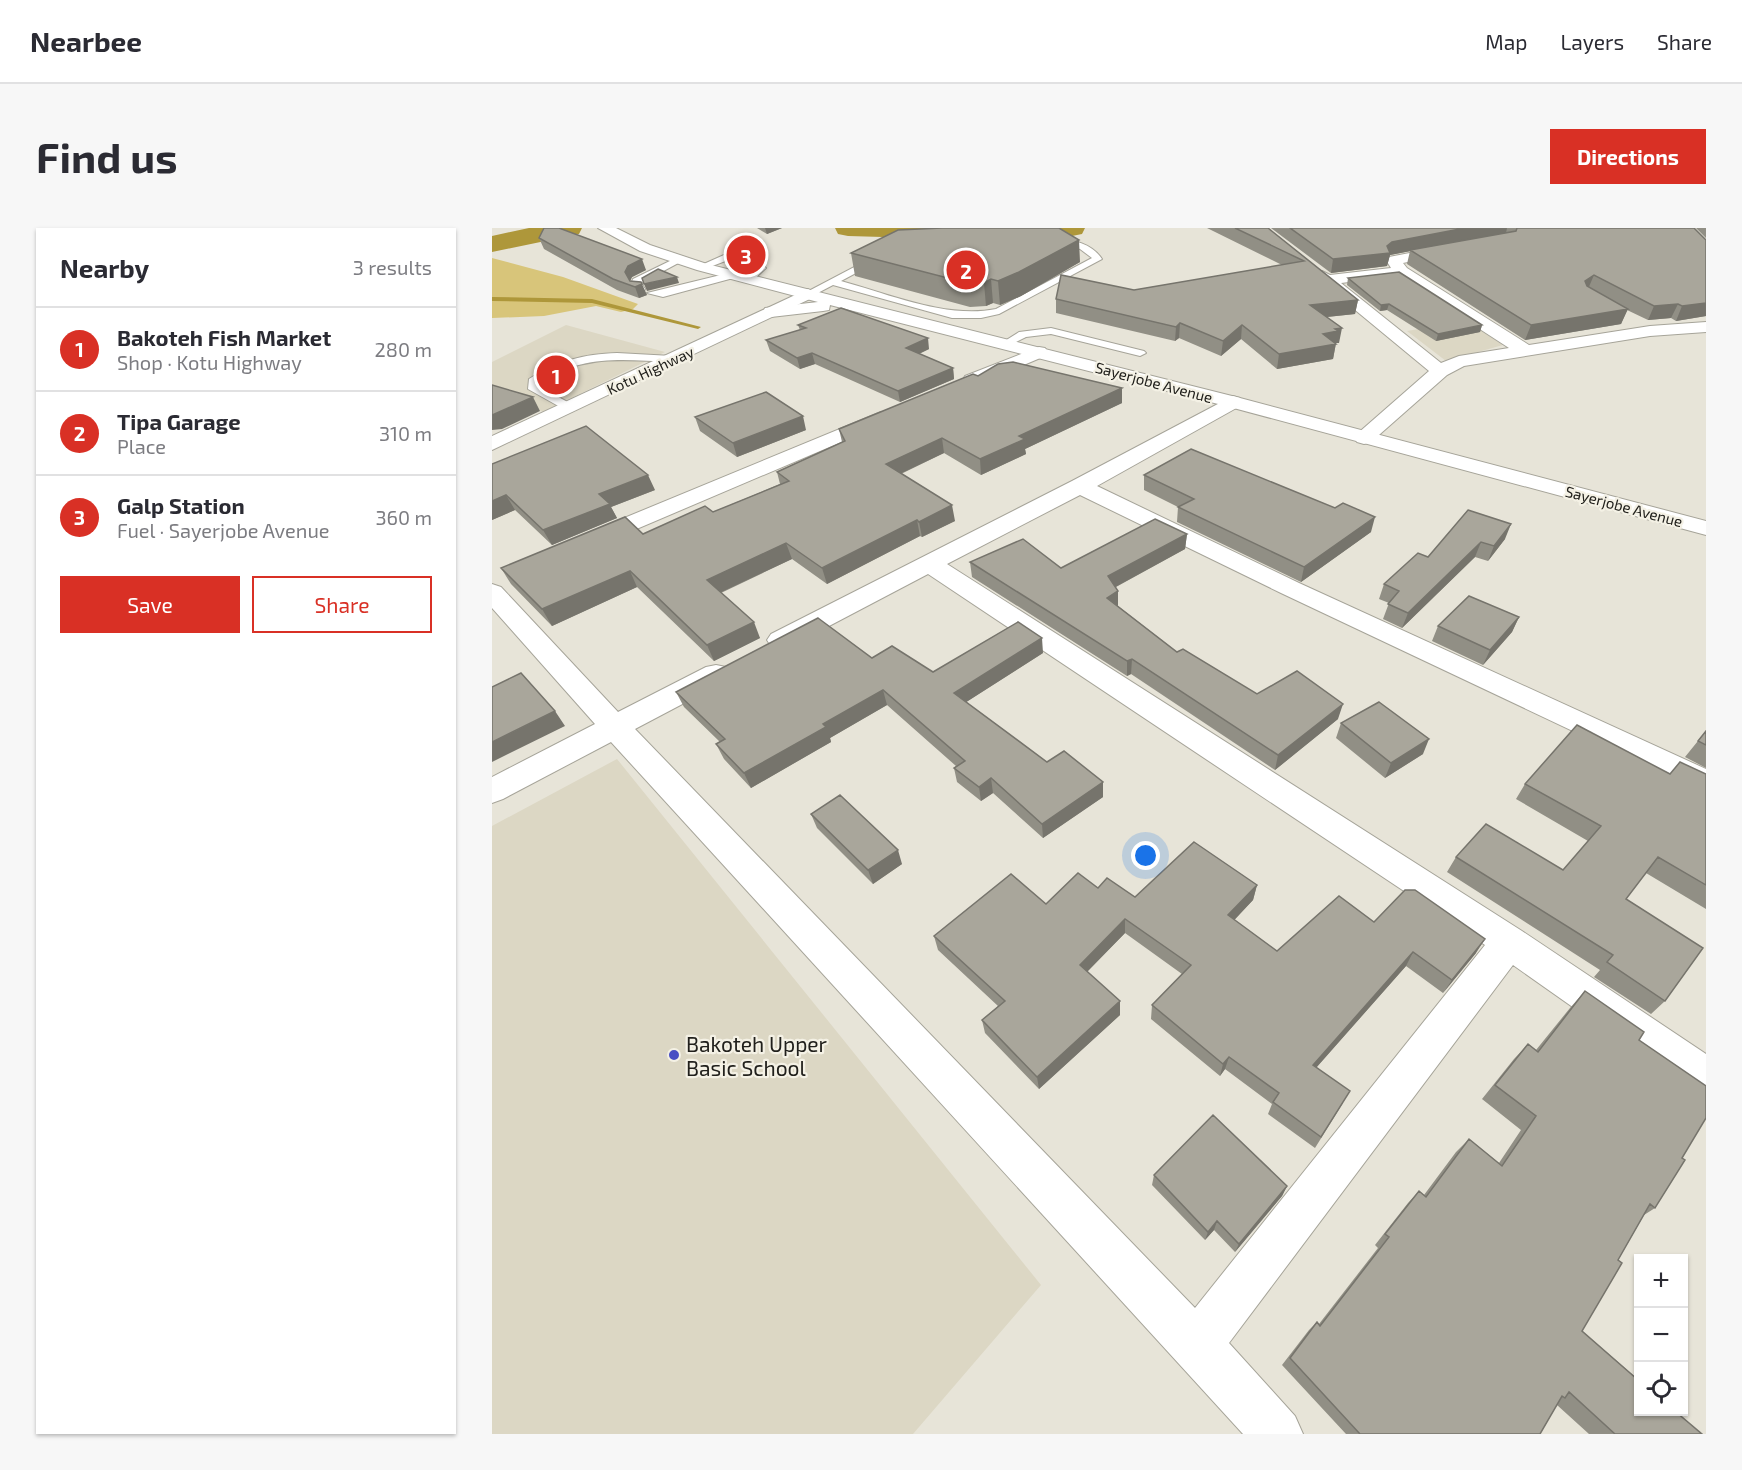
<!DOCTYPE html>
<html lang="en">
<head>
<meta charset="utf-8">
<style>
	:root { --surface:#fff; --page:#f7f7f7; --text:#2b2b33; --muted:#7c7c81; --line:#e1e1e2; --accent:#d93025 }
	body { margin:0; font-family:"Exo 2",sans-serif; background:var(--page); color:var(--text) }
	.controls { position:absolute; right:18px; bottom:18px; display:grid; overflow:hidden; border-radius:0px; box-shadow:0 2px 4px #0004 }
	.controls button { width:54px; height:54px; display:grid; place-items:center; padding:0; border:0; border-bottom:2px solid var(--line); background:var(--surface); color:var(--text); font:30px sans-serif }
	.you { position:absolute; left:654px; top:628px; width:21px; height:21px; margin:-15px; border:4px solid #fff; border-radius:50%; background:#1a73e8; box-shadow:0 0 0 9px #1a73e833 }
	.badge { display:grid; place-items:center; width:39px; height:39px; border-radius:50%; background:var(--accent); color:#fff; font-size:20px; font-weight:700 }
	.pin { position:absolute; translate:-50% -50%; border:3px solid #fff; box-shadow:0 2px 6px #0006 }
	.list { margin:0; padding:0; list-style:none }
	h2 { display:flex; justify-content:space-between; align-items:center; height:78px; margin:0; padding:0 24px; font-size:26px }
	h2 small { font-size:20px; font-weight:400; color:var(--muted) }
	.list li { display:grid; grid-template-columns:39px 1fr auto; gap:18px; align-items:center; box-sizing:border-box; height:84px; padding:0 24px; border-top:2px solid var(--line) }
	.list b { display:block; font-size:22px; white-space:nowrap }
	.list p { margin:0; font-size:20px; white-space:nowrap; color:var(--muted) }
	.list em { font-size:20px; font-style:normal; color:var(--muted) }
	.actions { display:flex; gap:12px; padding:18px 24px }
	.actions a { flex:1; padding:14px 0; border:2px solid var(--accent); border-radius:0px; text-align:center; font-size:21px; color:var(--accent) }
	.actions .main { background:var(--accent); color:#fff }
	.icon { flex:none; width:33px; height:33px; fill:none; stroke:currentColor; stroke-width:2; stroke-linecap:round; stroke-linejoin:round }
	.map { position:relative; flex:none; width:1214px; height:1206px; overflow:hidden; border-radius:0px }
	header { display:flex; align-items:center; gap:36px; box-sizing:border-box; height:84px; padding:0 30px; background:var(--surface); border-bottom:2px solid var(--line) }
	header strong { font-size:28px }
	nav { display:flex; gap:33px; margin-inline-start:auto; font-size:21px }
	.intro { display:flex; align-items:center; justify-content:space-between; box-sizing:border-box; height:144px; padding:0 36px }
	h1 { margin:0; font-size:42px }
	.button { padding:15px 27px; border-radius:0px; background:var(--accent); color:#fff; font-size:21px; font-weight:700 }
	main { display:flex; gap:36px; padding:0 36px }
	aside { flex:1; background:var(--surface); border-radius:0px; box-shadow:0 2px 4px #0004 }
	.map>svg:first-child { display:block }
	.built { fill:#dcd7c4 }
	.green { fill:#d8c57a }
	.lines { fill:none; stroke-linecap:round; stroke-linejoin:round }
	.stream { fill:#ae973a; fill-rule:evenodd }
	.river { fill:#ae973a; fill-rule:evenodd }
	.lane-casing { stroke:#a6a499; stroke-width:2 }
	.street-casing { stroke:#a6a499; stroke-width:2 }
	.secondary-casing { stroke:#a6a499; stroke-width:2 }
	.primary-casing { stroke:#a6a499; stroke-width:2 }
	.lane { fill:#fff; fill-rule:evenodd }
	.street { fill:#fff; fill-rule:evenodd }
	.secondary { fill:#fff; fill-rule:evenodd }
	.primary { fill:#fff; fill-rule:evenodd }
	.wall { fill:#918f85 }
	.shaded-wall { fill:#76746c }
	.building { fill:#a9a69b; stroke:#76746c; stroke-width:1.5 }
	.poi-dot { fill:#484ec3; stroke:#f4f1e5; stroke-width:2 }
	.labels { text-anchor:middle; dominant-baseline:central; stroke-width:4.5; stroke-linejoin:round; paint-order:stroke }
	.far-street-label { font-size:15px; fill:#21201c; stroke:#f4f1e5 }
	.near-poi-label { font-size:21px; fill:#21201c; stroke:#f4f1e5; text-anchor:start }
</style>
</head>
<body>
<header>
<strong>Nearbee</strong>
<nav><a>Map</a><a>Layers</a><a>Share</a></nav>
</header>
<div class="intro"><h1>Find us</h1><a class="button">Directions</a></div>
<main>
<aside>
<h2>Nearby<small>3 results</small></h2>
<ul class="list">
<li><span class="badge">1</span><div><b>Bakoteh Fish Market</b><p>Shop · Kotu Highway</p></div><em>280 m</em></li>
<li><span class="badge">2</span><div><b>Tipa Garage</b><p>Place</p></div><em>310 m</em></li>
<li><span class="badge">3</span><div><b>Galp Station</b><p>Fuel · Sayerjobe Avenue</p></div><em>360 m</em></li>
</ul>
<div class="actions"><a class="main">Save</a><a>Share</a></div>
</aside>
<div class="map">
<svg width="1214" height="1206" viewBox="0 0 1214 1206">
	<rect width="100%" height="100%" fill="#e7e4d8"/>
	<!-- built -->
	<path class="built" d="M 974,93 L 1011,117 L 954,133 L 915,103 Z
		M 74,97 L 173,124 L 51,184 L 0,160 L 0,134 Z
		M 125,531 L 549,1057 L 421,1206 L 0,1206 L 0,598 Z"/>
	<!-- green -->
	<path class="green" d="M 0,30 L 71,49 L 146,76 L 141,81 L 129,84 L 104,78 L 52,88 L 0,90 Z"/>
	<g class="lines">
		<!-- stream -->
		<path class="stream" d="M 0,69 L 100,71 L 209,99 L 206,101 L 100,75 L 0,73 Z"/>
		<!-- river -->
		<path class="river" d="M 37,0 L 90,0 L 87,6 L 0,24 L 0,8 Z
			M 343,0 L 593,0 L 590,6 L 580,8 L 496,12 L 356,8 L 346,6 Z"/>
		<defs>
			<path id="lane" d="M 560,9 C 579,12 599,14 610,31 L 507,86 L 489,90 L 460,90 L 341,57 L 320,68 L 311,66 L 387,26 L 390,27 L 390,31 L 349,53 C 397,66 454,91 504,81 L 600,30 L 588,21 L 557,14 L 557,10 Z
				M 232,27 L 247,27 L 252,30 L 247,33 L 236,32 L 210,42 L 205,39 Z
				M 184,30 L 192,32 L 149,55 L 153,61 L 152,63 L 144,63 L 139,56 L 141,51 Z
				M 260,33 L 266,33 L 274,40 L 260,53 L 252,53 L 252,49 L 263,40 L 258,35 Z
				M 241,44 L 245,45 L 245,49 L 171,69 L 155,65 Z
				M 559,100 L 652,123 L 654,125 L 648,128 L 559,106 L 534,109 L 514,119 L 508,116 L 527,104 Z
				M 125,125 L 180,128 L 186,131 L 180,134 C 130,132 91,126 47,155 L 48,159 L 81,177 L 83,180 L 81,183 L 77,184 L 36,161 L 37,151 C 65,133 92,126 125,125 Z"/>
			<path id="street" d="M 959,17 L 966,21 L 964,24 L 911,35 L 915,40 L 1037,117 L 1158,98 L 1214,94 L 1214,104 L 1158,108 L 972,138 L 955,147 L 879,214 L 872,216 L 865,214 L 862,210 L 865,206 L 937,143 L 822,48 L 830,43 L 838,47 L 899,40 L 894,32 L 897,29 ZM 906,48 L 1017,120 L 967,128 L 949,135 L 849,55 Z
				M 547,119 L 553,120 L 556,124 L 553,128 L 487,156 L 473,156 L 471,152 L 473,148 Z
				M 741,168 L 748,170 L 751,174 L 748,178 L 605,258 L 807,355 L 1214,541 L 1214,566 L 789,365 L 588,267 L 455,336 L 1030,703 L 1214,826 L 1214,869 L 1200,863 L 1021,737 L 737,1115 L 803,1188 L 811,1206 L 751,1206 L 119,514 L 11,571 L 0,575 L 0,549 L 103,496 L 0,380 L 0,356 L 9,359 L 126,484 L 214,439 L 224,437 L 234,439 L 238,446 L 234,453 L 143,501 L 703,1080 L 993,717 L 436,346 L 299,418 L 289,421 L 279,418 L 275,412 L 279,406 L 580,253 Z
				M 389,184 L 396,186 L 399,190 L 396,194 L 107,317 L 99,319 L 91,317 L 87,312 L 91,307 Z"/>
			<path id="secondary" d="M 316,61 L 324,66 L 322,69 L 0,222 L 0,208 Z"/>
			<path id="primary" d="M 106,0 L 124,0 L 158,17 L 215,36 L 748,170 L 1214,293 L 1214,307 L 734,178 L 338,77 L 337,82 L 331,83 L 279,89 L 273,88 L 271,84 L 273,80 L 326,74 L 205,42 L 148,23 Z"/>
		</defs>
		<!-- lane casing -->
		<use href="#lane" class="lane-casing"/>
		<!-- street casing -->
		<use href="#street" class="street-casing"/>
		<!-- secondary casing -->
		<use href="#secondary" class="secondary-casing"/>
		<!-- primary casing -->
		<use href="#primary" class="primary-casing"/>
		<!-- lane -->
		<use href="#lane" class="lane"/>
		<!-- street -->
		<use href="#street" class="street"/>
		<!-- secondary -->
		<use href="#secondary" class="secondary"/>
		<!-- primary -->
		<use href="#primary" class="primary"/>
	</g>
	<!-- wall -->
	<path class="wall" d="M 265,0 L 290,0 L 275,6 Z
		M 715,0 L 776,0 L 866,72 L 863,86 L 835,89 L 847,115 L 844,115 L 841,131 L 785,141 L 749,111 L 729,128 L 687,110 L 683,113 L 564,85 L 564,71 L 642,62 L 790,37 Z
		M 779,0 L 1202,0 L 1214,12 L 1214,88 L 1184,93 L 1179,90 L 1156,92 L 1135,82 L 1129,96 L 1033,112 L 915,36 L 918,23 L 898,27 L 895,38 L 839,45 Z
		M 1204,0 L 1214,0 L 1214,10 Z
		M 47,10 L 154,42 L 140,49 L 138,53 L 155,67 L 147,70 L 125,62 L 52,21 Z
		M 359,25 L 588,34 L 529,68 L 508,77 L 501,75 L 494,78 L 478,79 L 363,48 Z
		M 856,50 L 990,97 L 988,104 L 944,113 L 895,82 L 888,83 L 855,57 Z
		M 306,97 L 437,121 L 427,126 L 461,140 L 462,151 L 408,174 L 323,136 L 308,141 L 278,123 L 274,112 L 308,102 Z
		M 486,148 L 630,160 L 630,175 L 533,221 L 534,226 L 489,247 L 452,225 L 409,246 L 463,293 L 430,309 L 428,308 L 335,356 L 300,331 L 229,365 L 268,410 L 222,433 L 145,359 L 60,398 L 19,356 L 9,340 L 151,306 L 221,284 L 288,256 L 285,244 L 350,214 L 347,201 Z
		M 203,189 L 314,202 L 245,229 L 208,203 Z
		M 0,236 L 163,262 L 119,279 L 125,290 L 60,317 L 23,282 L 0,292 Z
		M 652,247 L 843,280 L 879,304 L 809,354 L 685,294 L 686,279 L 652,262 Z
		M 976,282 L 1013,311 L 996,333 L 983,329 L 910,400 L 891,391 L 897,375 L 887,371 L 892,356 L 936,329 Z
		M 695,306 L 693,321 L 624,359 L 626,378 L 685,424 L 765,466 L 846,491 L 783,542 L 639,446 L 635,448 L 480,349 L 478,334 L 569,340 Z
		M 1027,389 L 1020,404 L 991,437 L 940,413 L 946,398 Z
		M 551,425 L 474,474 L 555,534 L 611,554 L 611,569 L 551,610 L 501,565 L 489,573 L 465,554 L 462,540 L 464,538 L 395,477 L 338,510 L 339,514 L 259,560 L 232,531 L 224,516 L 228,514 L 192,479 L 184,464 L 380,430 L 441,444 Z
		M 849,495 L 931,526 L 893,550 L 844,510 Z
		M 1214,503 L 1214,540 L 1193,529 Z
		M 1178,546 L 1214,546 L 1214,681 L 1154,645 L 1134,671 L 1173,773 L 1159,786 L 1102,749 L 1108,742 L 955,644 L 964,629 L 1071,642 L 1096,613 L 1024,571 L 1033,556 Z
		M 319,586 L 410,636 L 381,656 L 325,600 Z
		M 765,657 L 761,672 L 742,692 L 785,723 L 882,694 L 984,725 L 951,765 L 914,738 L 824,840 L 851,875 L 823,920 L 776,886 L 780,876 L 733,841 L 728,848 L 659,791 L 660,777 L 690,746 L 633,705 L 595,744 L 628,773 L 628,787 L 547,861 L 493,805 L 490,792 L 506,778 L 446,722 L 442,708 L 606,660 L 643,669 Z
		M 1093,763 L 1147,812 L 1190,930 L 1163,980 L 1152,987 L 1126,1032 L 1090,1103 L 1210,1206 L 1097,1206 L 1065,1177 L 1048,1206 L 854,1206 L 790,1137 L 817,1102 L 825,1094 L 827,1096 L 886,1020 L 883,1017 L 916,975 L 927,963 L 932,967 L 964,924 L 977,911 L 1007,935 L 1029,902 L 990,871 L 1022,831 L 1036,816 L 1044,822 L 1078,780 Z
		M 662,947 L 795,958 L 790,968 L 743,1024 L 722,1002 L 713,1012 L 660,957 Z"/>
	<!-- shaded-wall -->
	<path class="shaded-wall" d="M 273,0 L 290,0 L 275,6 Z
		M 973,0 L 1015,0 L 1014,5 L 898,27 L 895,38 L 839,45 L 841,31 L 895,18 L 900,14 Z
		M 587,12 L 588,34 L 529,68 L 508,77 L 506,53 Z
		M 150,31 L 154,42 L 140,49 L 137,55 L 133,44 L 136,38 Z
		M 1102,47 L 1096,61 L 1093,53 Z
		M 185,49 L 187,55 L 155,63 L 152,56 Z
		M 499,51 L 501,75 L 494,78 L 492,55 Z
		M 150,56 L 155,67 L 147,70 L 143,59 Z
		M 866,72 L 863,86 L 815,91 L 818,77 Z
		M 1214,75 L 1214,88 L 1184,93 L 1190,78 Z
		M 897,76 L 895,82 L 888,83 L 889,77 Z
		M 1186,76 L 1179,90 L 1156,92 L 1162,78 Z
		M 1136,81 L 1129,96 L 1033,112 L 1039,97 Z
		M 688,95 L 687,110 L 683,113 L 684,99 Z
		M 750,97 L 749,111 L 729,128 L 731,113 Z
		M 990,97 L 988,104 L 944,113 L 946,106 Z
		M 850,100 L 847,115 L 844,115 L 841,131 L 785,141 L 787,126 L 831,106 L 843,101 Z
		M 436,110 L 437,121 L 416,131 L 414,120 Z
		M 320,125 L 323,136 L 308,141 L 305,130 Z
		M 461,140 L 462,151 L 408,174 L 406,163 Z
		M 630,160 L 630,175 L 533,221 L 534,226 L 489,247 L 488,231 L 527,208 Z
		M 41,169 L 48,183 L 10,201 L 0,202 L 0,187 Z
		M 311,188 L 314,202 L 245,229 L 241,215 Z
		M 450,210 L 452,225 L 397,251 L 394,236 Z
		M 156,247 L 163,262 L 119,279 L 125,290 L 60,317 L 51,302 L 107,266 Z
		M 14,267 L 23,282 L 0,292 L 0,273 Z
		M 460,277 L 463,293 L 430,309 L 427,294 Z
		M 883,289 L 879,304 L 809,354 L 812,339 Z
		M 425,292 L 428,308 L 335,356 L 330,340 Z
		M 1019,296 L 1013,311 L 996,333 L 1002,318 Z
		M 695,306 L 693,321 L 616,363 L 616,348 Z
		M 989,314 L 983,329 L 910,400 L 916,385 Z
		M 294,315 L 300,331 L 221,368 L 215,352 Z
		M 138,343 L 145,359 L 60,398 L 50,381 Z
		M 626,363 L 626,378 L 615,370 Z
		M 1027,389 L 1020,404 L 991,437 L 998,422 Z
		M 262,394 L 268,410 L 222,433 L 215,417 Z
		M 550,410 L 551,425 L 465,480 L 462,465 Z
		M 640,431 L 639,446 L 635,448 L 635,433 Z
		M 391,462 L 395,477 L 338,510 L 339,514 L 259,560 L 252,545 L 331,496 Z
		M 851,476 L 846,491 L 783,542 L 786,527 Z
		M 63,483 L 73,498 L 0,534 L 0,514 Z
		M 937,511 L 931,526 L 893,550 L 899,535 Z
		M 499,550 L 501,565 L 489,573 L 487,559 Z
		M 611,554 L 611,569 L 551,610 L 550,596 Z
		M 406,622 L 410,636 L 381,656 L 376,642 Z
		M 765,657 L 761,672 L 733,702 L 736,687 Z
		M 633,691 L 633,705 L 588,751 L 588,737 Z
		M 993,711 L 984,725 L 951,765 L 960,752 Z
		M 921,724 L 914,738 L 815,850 L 821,837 Z
		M 628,773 L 628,787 L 547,861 L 545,849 Z
		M 737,829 L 733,841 L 728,848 L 731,836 Z
		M 795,958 L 790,968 L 743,1024 L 747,1016 Z
		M 725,993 L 722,1002 L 713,1012 L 716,1004 Z"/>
	<!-- building -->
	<path class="building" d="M 52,0 L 67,0 L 150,31 L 136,38 L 133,44 L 138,53 L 149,54 L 150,56 L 143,59 L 121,51 L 47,10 Z
		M 450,0 L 567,0 L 587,12 L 527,44 L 506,53 L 499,51 L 492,55 L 475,55 L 359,25 L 406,2 Z
		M 743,0 L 776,0 L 866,72 L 818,77 L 850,100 L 843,101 L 846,103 L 831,106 L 844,116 L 787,126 L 750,97 L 731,113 L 688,95 L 684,99 L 564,71 L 569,47 L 642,62 L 812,33 Z
		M 798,0 L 973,0 L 900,14 L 895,18 L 898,25 L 841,31 Z
		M 1025,0 L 1202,0 L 1214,12 L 1214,75 L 1190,78 L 1186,76 L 1162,78 L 1102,47 L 1093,53 L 1095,58 L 1136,81 L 1039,97 L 918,22 L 1024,3 Z
		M 166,41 L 185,49 L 152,56 L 150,50 Z
		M 907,44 L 990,97 L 946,106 L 897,76 L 889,77 L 856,50 Z
		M 349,80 L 436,110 L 414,120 L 461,140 L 406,163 L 320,125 L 305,130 L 274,112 L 314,100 L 306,97 Z
		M 521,134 L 630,160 L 527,208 L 533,211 L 488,231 L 450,210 L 394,236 L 460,277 L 427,294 L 425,292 L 330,340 L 294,315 L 215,352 L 262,394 L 215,417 L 138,343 L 50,381 L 9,340 L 133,289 L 151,306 L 213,278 L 221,284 L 297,253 L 285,244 L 353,213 L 347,201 L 481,146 L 486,148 L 506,136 Z
		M 0,157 L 41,169 L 0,187 Z
		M 274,164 L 311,188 L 241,215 L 203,189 Z
		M 94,198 L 156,247 L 107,266 L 118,276 L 51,302 L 14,267 L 0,273 L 0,236 Z
		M 699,221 L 843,280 L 851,275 L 883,289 L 812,339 L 686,279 L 702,271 L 652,247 Z
		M 976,282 L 1019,296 L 1002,318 L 989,314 L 916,385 L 896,376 L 907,363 L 892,356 L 926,325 L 936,329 Z
		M 663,291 L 695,306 L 616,348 L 626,363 L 615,370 L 685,424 L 691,421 L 765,466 L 805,443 L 851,476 L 786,527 L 640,431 L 635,433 L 478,334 L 531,311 L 569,340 Z
		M 977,368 L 1027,389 L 998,422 L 946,398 Z
		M 326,390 L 380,430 L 400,418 L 441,444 L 526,394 L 550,410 L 462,465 L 555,534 L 572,523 L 611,554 L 550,596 L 499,550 L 487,559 L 462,540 L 473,533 L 391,462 L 331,496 L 334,499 L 252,545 L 224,516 L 233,511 L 184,464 Z
		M 29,445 L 63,483 L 0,514 L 0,459 Z
		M 887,474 L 937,511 L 899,535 L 849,495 Z
		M 1085,497 L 1178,546 L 1188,534 L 1214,546 L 1214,657 L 1166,629 L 1134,671 L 1211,720 L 1173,773 L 1115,734 L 1121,727 L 964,629 L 994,596 L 1071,642 L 1109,598 L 1033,556 Z
		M 1214,503 L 1214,517 L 1206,513 Z
		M 348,567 L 406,622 L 376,642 L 319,586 Z
		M 702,614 L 765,657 L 736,687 L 785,723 L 847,668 L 882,694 L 913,662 L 923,662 L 993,711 L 960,752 L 921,724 L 821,837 L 858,863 L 829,909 L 781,874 L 787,865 L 737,829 L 731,836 L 660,777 L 699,737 L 633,691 L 588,737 L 628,773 L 545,849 L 490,792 L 513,773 L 442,708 L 519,646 L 554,676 L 586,645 L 606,660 L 615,650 L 643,669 Z
		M 1093,763 L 1152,804 L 1147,812 L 1214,858 L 1214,890 L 1190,930 L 1193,932 L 1163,980 L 1158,976 L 1126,1032 L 1130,1035 L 1090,1103 L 1146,1152 L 1146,1184 L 1184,1184 L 1210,1206 L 1123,1206 L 1077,1164 L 1073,1170 L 1070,1168 L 1048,1206 L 868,1206 L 798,1130 L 825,1094 L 828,1098 L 897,1009 L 893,1006 L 927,963 L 934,969 L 977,911 L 1010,938 L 1044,888 L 1003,857 L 1036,816 L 1046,824 Z
		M 721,887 L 795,958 L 747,1016 L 725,993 L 716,1004 L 662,947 Z"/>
	<!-- markers -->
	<circle class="poi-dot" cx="182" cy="827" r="6"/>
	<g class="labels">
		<!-- far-street labels -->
		<g class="far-street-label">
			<text transform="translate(158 142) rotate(-25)">Kotu Highway</text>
			<text transform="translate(662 154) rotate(15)">Sayerjobe Avenue</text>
			<text transform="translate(1132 278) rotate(15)">Sayerjobe Avenue</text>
		</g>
		<!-- near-poi labels -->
		<g class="near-poi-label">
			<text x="194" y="815">Bakoteh Upper<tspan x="194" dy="24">Basic School</tspan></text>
		</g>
	</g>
</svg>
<div class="controls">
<button>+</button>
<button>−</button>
<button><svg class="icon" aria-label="locate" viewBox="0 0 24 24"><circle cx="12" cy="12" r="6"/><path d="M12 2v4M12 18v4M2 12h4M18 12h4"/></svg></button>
</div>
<div class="you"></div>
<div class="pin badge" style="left:64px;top:147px">1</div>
<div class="pin badge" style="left:474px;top:42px">2</div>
<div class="pin badge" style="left:254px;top:27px">3</div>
</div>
</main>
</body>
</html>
